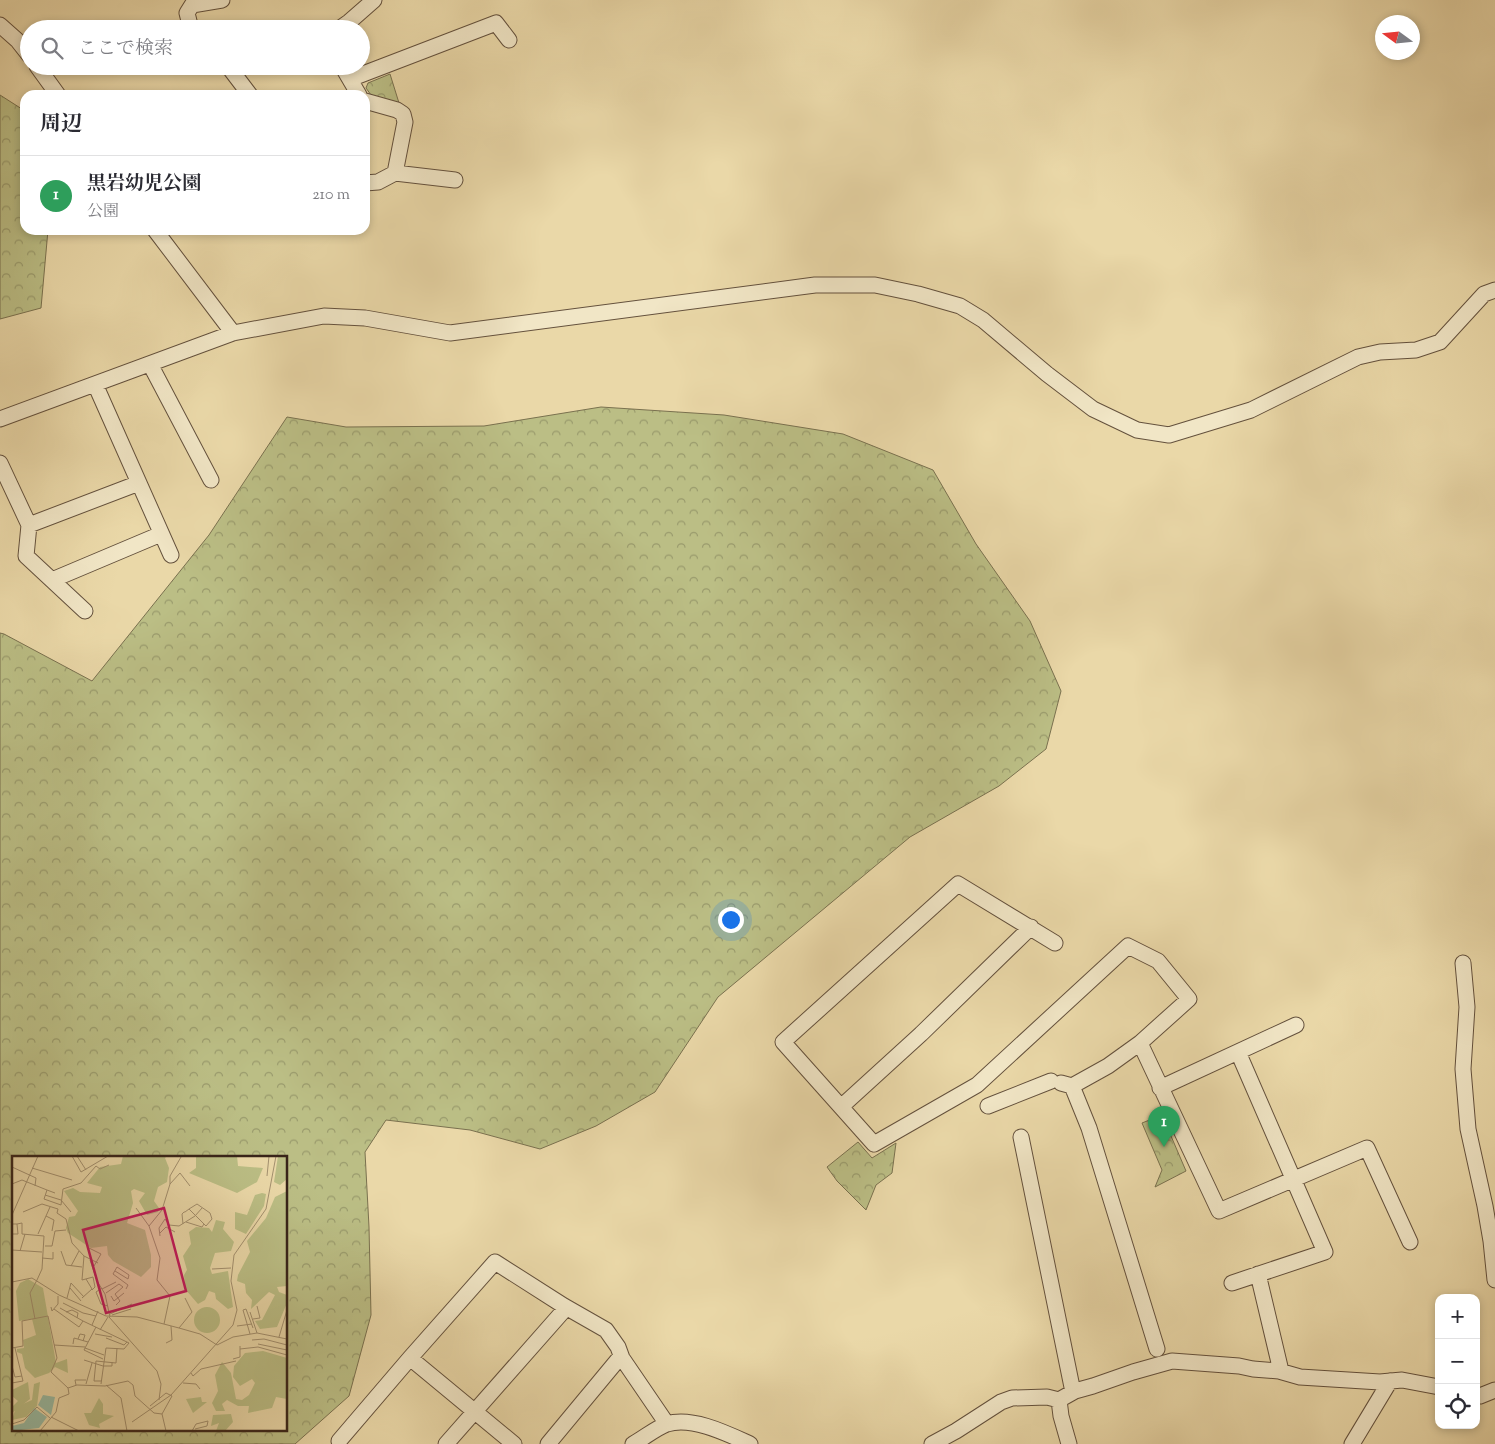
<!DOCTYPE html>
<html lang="ja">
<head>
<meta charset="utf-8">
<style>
	:root { --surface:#fff; --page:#f7f7f7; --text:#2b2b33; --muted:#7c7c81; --line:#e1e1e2; --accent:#8f2418 }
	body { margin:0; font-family:"Sorts Mill Goudy","Noto Serif JP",serif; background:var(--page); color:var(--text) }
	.controls { position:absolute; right:15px; bottom:15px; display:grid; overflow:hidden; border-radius:10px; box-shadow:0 2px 8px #0003 }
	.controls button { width:45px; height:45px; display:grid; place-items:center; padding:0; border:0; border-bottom:1px solid var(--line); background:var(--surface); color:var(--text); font:25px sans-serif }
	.compass { position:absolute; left:1375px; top:15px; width:45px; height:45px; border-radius:50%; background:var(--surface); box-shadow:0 2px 8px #0003; rotate:285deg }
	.you { position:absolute; left:730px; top:919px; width:18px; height:18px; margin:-12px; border:4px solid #fff; border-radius:50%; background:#1a73e8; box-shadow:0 0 0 8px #1a73e833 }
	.badge { display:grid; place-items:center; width:32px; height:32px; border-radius:50%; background:var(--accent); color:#fff; font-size:16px; font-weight:700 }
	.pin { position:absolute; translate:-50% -41px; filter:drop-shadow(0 1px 2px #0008) }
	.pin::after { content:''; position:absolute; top:26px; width:18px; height:15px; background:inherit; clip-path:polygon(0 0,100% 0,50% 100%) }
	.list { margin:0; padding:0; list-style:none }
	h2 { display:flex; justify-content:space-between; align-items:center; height:65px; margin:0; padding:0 20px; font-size:21px }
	h2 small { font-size:16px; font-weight:400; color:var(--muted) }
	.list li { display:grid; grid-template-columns:32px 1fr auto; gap:15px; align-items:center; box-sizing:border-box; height:80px; padding:0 20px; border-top:1px solid var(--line) }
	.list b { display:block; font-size:19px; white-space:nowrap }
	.list p { margin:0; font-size:16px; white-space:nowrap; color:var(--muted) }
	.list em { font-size:16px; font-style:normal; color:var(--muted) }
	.icon { flex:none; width:28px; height:28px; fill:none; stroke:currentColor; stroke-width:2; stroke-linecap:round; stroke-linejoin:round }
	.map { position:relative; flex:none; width:1495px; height:1444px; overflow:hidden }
	.search { position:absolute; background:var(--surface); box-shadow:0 2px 8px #0003; left:20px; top:20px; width:350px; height:55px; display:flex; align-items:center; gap:12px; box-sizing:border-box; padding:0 18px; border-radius:28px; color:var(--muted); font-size:19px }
	.panel { position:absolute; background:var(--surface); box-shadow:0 2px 8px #0003; left:20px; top:90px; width:350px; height:145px; border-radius:15px }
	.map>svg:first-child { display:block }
	.forest { fill:url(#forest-crowns); stroke:#7a714f; fill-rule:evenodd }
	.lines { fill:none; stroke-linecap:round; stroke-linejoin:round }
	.minor-casing { stroke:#64513d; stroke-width:17 }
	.minor { stroke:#f1e6c6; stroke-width:15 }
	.inset-road { fill:none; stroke:#a3906f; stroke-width:1 }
	.view { fill:#c2185b; fill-opacity:0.15; stroke:#c2185b; stroke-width:2.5 }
	.inset-edge { fill:none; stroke:#382419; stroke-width:2.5 }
</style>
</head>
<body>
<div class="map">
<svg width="1495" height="1444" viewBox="0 0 1495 1444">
	<defs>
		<pattern id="forest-crowns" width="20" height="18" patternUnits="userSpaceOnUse" patternTransform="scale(1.25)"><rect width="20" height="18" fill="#bbbe85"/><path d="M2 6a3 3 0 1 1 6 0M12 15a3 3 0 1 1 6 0" fill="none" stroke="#999a6c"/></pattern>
	</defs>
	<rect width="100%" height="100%" fill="#ead8a8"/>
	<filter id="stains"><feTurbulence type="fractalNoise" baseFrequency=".004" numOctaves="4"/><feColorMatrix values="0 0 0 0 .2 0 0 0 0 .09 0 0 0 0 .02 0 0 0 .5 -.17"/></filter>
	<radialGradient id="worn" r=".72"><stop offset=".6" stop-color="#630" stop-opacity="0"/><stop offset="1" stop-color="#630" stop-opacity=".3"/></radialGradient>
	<!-- forest -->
	<path class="forest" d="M 390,74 L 399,103 L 371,95 L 366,88 L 368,83 Z
		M 0,95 L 25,111 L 25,230 L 48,230 L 41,308 L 0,319 Z
		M 601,407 L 724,415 L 843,434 L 933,470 L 976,544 L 1030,621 L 1061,691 L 1046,749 L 999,786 L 910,837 L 718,997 L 655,1092 L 596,1126 L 540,1149 L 470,1130 L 386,1120 L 365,1152 L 369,1227 L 371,1315 L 349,1396 L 295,1444 L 0,1444 L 0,633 L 4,634 L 92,681 L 209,535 L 287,417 L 346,427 L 484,426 ZM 14,1158 L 286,1158 L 286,1430 L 14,1430 Z
		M 1162,1115 L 1186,1171 L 1155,1187 L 1162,1170 L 1142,1123 Z
		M 858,1142 L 872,1158 L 896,1143 L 892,1173 L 876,1185 L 866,1210 L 837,1181 L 827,1167 Z"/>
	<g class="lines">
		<defs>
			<path id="minor" d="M 0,25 L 18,41 L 29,55
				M 194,29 L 190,25 L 187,13 L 192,5 L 222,0
				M 339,29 L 349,22 L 374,0
				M 37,66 L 58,95
				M 228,66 L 250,95
				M 342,66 L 359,95
				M 350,79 L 496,23 L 509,40
				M 365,101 L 397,110 L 403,114 L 405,122 L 395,173
				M 365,183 L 378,182 L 395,173 L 455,180
				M 155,230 L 233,333
				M 150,364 L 211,480
				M 95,384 L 171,555
				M 0,419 L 233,333 L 324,316 L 365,318 L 450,333 L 815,285 L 875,285 L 918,294 L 960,306 L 983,320 L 1047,374 L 1093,409 L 1137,430 L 1169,435 L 1251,410 L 1358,357 L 1380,352 L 1416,350 L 1440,342 L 1484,294 L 1495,290
				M 0,463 L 29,525
				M 52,580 L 161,534
				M 85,611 L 26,556 L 29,525 L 139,483
				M 1055,943 L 958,884 L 783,1042 L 874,1144 L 977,1085 L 1128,946 L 1158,961 L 1189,999 L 1140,1043 L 1108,1066 L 1072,1086 L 1061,1083
				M 1463,963 L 1467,1007 L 1463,1069 L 1468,1129 L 1485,1206 L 1491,1241 L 1495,1280
				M 1140,1043 L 1219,1211 L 1367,1148 L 1410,1242
				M 1072,1086 L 1089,1128 L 1157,1349
				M 1160,1088 L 1296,1025
				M 842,1106 L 921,1034 L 1031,927
				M 988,1106 L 1051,1081
				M 1021,1137 L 1073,1392
				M 1258,1274 L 1281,1371
				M 1232,1283 L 1325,1252 L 1238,1052
				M 410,1358 L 514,1444
				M 1476,1395 L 1480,1396 L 1495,1390
				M 1059,1400 L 1061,1416 L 1069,1444
				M 339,1441 L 410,1358 L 495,1262 L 564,1306 L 606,1330 L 618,1347 L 622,1358 L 667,1424
				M 446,1444 L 566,1308
				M 548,1444 L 621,1356
				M 633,1444 C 644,1438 656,1428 667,1424 C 692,1416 728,1434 750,1444
				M 932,1444 L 956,1431 L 1001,1402 L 1012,1398 L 1047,1397 L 1059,1400 L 1075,1391 L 1093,1386 L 1133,1372 L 1172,1361 L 1239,1366 L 1253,1369 L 1279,1371 L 1300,1377 L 1380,1382 L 1402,1380 L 1439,1387
				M 1352,1444 L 1390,1381"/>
		</defs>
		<!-- minor casing -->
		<use href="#minor" class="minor-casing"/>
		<!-- minor -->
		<use href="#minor" class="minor"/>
	</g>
	<!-- overview -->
	<g transform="translate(12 1156)">
		<rect width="275" height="275" fill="#ead8a8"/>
		<path d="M 28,226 L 25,250 L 14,261 L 0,264 L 4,251 L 20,244 L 22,228 Z" fill="#bbbe85"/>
		<path d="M 111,0 L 155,0 L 153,2 L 157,12 L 155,26 L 146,31 L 142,45 L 147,52 L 146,56 L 135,59 L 127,45 L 133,37 L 122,33 L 119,35 L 121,47 L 115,67 L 133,74 L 139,99 L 139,111 L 129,121 L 101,105 L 96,99 L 95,90 L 79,92 L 56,77 L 54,72 L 57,61 L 63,60 L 66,55 L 52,35 L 61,32 L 68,36 L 88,37 L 90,31 L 75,27 L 88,11 L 109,8 ZM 266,0 L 275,0 L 275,23 L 268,29 L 262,26 ZM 184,1 L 225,0 L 226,10 L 251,12 L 245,26 L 225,37 L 177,17 L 184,12 ZM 275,35 L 275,130 L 265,131 L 267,136 L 275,139 L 275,147 L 265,171 L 248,173 L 243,165 L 250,164 L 263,139 L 257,136 L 239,153 L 240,144 L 234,137 L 233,128 L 225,125 L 226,119 L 238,96 L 235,85 L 254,62 L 263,41 ZM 250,37 L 254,38 L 252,50 L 234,78 L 223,73 L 223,56 L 235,59 L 243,39 ZM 204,64 L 213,66 L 211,73 L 222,86 L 219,95 L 203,97 L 198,112 L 200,118 L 216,115 L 221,151 L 216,153 L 204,143 L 203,137 L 197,135 L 193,144 L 186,148 L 173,133 L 172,119 L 175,114 L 171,100 L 179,88 L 177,76 L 184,71 L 197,72 L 200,76 ZM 16,123 L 31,132 L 44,207 L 55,203 L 56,217 L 43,211 L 37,217 L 23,222 L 13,212 L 10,198 L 5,196 L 5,193 L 12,192 L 11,184 L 24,179 L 20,163 L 7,165 L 4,135 L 8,127 ZM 251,195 L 275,202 L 275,243 L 264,241 L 260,252 L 236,257 L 237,250 L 226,250 L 215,244 L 210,248 L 213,255 L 204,255 L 200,247 L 206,235 L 203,219 L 210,206 L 219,217 L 224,243 L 230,244 L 237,239 L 243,227 L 240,223 L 228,230 L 221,221 L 222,210 L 233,197 ZM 16,226 L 18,243 L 0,257 L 0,251 L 6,245 L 0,240 L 0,234 ZM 189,241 L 190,246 L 195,246 L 181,257 L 174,243 ZM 87,242 L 91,248 L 91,258 L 102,260 L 87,268 L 88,272 L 77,269 L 72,257 L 79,257 ZM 219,258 L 221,266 L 213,275 L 204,275 L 207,267 L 199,270 L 201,259 Z" fill="#bbbe85"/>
		<path d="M 31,139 L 34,158 L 24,160 L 20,141 ZM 16,141 L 20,160 L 9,162 L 5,143 ZM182 164a13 13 0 1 1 26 0a13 13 0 1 1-26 0Z" fill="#bbbe85"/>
		<path d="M 31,239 L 43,241 L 39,259 L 26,249 ZM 22,252 L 35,261 L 27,272 L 0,275 L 0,270 L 12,267 Z" fill="#99bba3"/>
		<path class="inset-road" d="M 60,0 L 69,16 L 96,0M 65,0 L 74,14M 0,11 L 24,22 L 23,30M 20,12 L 60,24M 255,20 L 257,0M 0,28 L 10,24 L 35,34M 158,28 L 158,20 L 169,1M 33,39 L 49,44 L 59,56M 32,43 L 49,49 L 51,33 L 69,27 L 84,10 L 88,13 L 97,9M 32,43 L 35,34 L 43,37M 30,48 L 46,53 L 45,57 L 54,63 L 60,87 L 72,100 L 86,107M 38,51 L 34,60 L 42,64 L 40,75M 124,52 L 137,70 L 148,102 L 145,124 L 158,140 L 152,168M 11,56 L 30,48M 0,59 L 26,0M 174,66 L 190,71 L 192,68M 0,68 L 5,68 L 6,78 L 0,78M 5,68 L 10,67 L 10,78 L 32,80 L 30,113 L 25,124M 171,68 L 170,58 L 172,56 L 173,56 L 177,53 L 185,48 L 198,57 L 200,63 L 194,70 L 177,53M 137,70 L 150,54 L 158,28 L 168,17 L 178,30M 148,77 L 154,71 L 163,76M 26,78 L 34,60M 148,80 L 147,72 L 153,63 L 157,69 L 167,70 L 183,60 L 190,52M 33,90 L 40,90 L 43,75 L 54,74M 77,92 L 89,98 L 82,110M 0,94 L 30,96M 8,95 L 13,78M 49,95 L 54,109 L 70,111M 72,100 L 70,124 L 81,121 L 83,131 L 80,134M 30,102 L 41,103 L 41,96M 78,104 L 85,125 L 93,138 L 98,161M 59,110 L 67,95M 200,113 L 219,112M 103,115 L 116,123 L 117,119 L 105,111 L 101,118 L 116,129 L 114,133M 0,126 L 20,122 L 47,139 L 94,160 L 125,161 L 167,172 L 188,178 L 205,189 L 221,181 L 245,177 L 275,183M 59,127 L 72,141M 58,132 L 69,145M 90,132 L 84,136 L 89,148 L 96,150M 90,133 L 104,126M 94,137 L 107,128 L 111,131M 99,140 L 102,145 L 112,137M 55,142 L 59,127M 70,142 L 80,133 L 74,123M 51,147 L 71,157 L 84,160M 104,149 L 108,145 L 103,138 L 111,131M 39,151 L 40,155 L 46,148 L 46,140M 42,153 L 67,171 L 71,165 L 48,152M 234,153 L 231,154 L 238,178M 234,153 L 241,172M 54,156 L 60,154 L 66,157 L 65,162M 238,156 L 245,177M 98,158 L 120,148M 100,159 L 119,153M 97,161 L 145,215 L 149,228 L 147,244M 23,163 L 18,137 L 25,124M 241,163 L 248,162 L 245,150M 71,165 L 117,187 L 112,193 L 94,192 L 89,228M 80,169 L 86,155M 225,170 L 240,168M 84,171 L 72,194 L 91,203M 167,172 L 180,156 L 173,142M 88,174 L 96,161M 83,178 L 100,181M 267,181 L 275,154M 94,182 L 112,189 L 115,186M 66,183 L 68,178 L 73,179 L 71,185M 240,184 L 252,183 L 275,189M 154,187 L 160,184 L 159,170M 61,188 L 62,182 L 76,186M 246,188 L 275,194M 42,189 L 73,191M 0,192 L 11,190 L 10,165 L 36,160 L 45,202 L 39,216 L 56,232M 73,192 L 92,199M 228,193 L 246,191 L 275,199M 221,203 L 228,201 L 228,190M 72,204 L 91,210 L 100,210 L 100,206M 0,210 L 3,221 L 10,220M 179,217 L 181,220 L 189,213 L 224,205M 89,225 L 82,225 L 84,205 L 104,207 L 105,192M 0,227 L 11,225 L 3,192M 171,227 L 184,228 L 188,233M 74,228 L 80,207M 64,229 L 63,224 L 74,224M 94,229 L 109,242 L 115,275M 56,232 L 65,229 L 93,230 L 116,225 L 121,229 L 123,240 L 142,257 L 150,258M 138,250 L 154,237 L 160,240 L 150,258 L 154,275M 39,261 L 67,275M 120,266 L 159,239 L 221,169 L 225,154 L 219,125 L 222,99 L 254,53 L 264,0M 0,268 L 12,264 L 25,251 L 38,262M 28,275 L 44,256 L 47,242 L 57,238 L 56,232M 180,275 L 184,268 L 196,265 L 195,270 L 183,273"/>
		<path class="view" d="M 152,52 L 174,135 L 94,157 L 71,74 Z"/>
		<rect width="275" height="275" class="inset-edge"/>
	</g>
	<rect width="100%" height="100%" filter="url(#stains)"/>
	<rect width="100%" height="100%" fill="url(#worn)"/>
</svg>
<div class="controls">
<button>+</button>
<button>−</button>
<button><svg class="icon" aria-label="locate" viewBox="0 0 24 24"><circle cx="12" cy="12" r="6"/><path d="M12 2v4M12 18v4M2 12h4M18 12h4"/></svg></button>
</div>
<svg class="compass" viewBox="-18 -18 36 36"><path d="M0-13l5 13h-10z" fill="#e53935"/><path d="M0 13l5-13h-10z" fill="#7c7c81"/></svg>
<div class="you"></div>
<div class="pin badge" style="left:1164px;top:1147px;background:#2e9e5b">1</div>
<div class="search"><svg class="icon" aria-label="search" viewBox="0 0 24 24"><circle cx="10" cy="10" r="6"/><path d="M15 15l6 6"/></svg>ここで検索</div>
<section class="panel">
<h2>周辺<small></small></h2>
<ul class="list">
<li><span class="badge" style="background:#2e9e5b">1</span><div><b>黒岩幼児公園</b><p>公園</p></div><em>210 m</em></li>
</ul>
</section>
</div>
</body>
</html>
